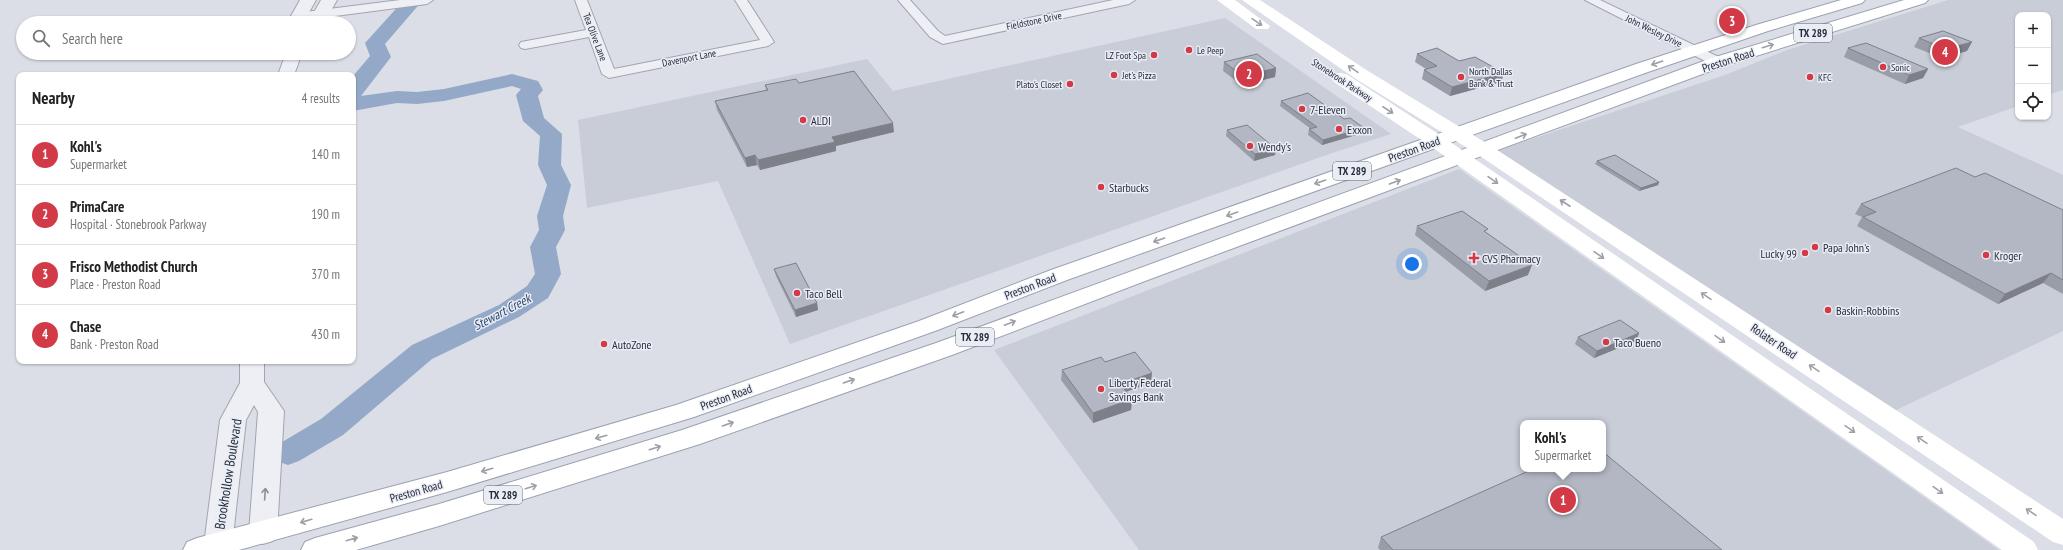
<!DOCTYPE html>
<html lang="en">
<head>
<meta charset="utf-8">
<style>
	:root { --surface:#fff; --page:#f6f6f6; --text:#222; --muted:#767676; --line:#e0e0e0; --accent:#d13a46 }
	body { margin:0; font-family:"PT Sans Narrow",sans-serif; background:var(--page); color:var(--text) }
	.controls { position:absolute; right:12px; top:12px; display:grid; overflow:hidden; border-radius:8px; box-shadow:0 1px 3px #0004 }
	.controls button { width:36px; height:36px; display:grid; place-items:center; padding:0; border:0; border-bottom:1px solid var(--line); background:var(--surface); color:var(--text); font:20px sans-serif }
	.you { position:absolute; left:1412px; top:264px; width:14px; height:14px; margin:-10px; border:3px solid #fff; border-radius:50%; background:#1a73e8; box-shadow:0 0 0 6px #1a73e833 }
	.badge { display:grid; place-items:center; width:26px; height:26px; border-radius:50%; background:var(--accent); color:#fff; font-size:13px; font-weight:700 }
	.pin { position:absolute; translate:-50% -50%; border:2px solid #fff; box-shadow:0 1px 4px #0006 }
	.popup { position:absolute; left:1520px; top:420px; width:86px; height:52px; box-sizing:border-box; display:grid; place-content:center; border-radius:8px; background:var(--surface); filter:drop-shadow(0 1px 3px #0005); font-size:13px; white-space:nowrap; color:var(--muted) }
	.popup b { font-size:15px; color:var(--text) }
	.popup::after { content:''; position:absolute; left:50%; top:100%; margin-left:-8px; border:8px solid transparent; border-top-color:var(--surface) }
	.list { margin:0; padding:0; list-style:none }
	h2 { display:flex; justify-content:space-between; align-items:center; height:52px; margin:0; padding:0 16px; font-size:17px }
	h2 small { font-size:13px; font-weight:400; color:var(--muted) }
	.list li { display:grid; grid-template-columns:26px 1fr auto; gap:12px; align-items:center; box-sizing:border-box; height:60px; padding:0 16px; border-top:1px solid var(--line) }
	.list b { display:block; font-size:15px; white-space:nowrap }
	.list p { margin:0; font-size:13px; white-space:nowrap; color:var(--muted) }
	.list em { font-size:13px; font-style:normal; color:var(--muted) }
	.icon { flex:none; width:22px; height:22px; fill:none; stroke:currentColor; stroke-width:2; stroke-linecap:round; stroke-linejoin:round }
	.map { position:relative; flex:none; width:2063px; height:550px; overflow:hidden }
	.search { position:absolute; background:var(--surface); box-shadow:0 1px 3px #0004; left:16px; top:16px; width:340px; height:44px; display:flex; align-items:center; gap:10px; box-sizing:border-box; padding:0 14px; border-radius:22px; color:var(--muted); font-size:15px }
	.panel { position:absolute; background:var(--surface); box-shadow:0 1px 3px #0004; left:16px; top:72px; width:340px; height:292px; border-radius:8px }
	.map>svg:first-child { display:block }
	.built { fill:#c9cdd8; fill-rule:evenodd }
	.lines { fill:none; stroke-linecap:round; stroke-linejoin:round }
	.river { fill:#94a9c8; fill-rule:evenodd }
	.minor-casing { stroke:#a1a5b0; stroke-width:2 }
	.tertiary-casing { stroke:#a1a5b0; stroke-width:2 }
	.primary-casing { stroke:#9aa2b2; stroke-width:2 }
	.minor { fill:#eeeff4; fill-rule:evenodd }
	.tertiary { fill:#eeeff4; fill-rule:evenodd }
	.secondary { fill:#fff; fill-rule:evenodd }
	.primary { fill:#fff; fill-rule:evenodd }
	.wall { fill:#999da8 }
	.shaded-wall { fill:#7d8088 }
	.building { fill:#b2b7c3; stroke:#7d8088 }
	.oneway { stroke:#9da0a7 }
	.oneway2 { stroke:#8a8e98 }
	.poi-dot { fill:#d13a46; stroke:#eaedf4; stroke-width:1.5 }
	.labels { text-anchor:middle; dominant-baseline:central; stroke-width:3; stroke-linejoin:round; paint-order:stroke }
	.far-street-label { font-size:10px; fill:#252c3c; stroke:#eaedf4 }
	.far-poi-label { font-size:10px; fill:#252c3c; stroke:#eaedf4; text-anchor:start }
	.shield { fill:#eaedf4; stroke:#606673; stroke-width:1 }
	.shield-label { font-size:11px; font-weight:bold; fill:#252c3c }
	.street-label { font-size:12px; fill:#252c3c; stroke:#eaedf4 }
	.poi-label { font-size:12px; fill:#252c3c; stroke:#eaedf4; text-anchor:start }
	.water-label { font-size:13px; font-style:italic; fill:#2e4771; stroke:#eaedf4 }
	.near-street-label { font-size:14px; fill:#252c3c; stroke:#eaedf4 }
</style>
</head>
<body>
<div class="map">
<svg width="2063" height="550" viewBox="0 0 2063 550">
	<rect width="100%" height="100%" fill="#dbdee6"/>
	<!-- built -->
	<path class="built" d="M 1948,0 L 2063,0 L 2063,90 L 2048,95 L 2048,15 L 2018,15 L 2018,106 L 1958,127 L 2063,175 L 2063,331 L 1894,411 L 1495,151 L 1725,75 L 1787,50 Z
		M 1225,18 L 1391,134 L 1335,152 L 790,344 L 718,181 L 587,208 L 578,120 L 867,59 L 893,91 Z
		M 1459,169 L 1999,550 L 1139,550 L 994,350 ZM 1523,423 L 1603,423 L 1603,469 L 1523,469 Z"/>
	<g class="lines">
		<!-- river -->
		<path class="river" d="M 404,0 L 423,0 L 385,44 L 391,57 L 361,96 L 353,97 L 353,76 L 370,56 L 365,43 Z
			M 512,74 L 538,81 L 543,90 L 538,96 L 544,118 L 562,134 L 561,165 L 571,185 L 563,216 L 565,230 L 556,247 L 561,274 L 548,298 L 519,317 L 432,359 L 343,435 L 299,461 L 288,465 L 277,461 L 272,453 L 277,445 L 321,419 L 412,345 L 499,305 L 527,286 L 535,274 L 530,247 L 539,230 L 537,216 L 547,185 L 538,165 L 540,136 L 523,121 L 516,95 L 521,89 L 512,86 L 444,101 L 417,104 L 397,103 L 353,111 L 353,97 L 397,91 L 417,92 L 444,89 Z"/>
		<defs>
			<path id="minor" d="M 400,0 L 433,0 L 427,4 L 297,21 L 291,17 L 297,13 Z
				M 575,0 L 587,0 L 614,69 L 760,40 L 735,0 L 747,0 L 774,42 L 768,46 L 609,78 L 602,74 L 589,37 L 525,49 L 521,48 L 519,45 L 521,42 L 586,30 Z
				M 898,0 L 910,0 L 938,31 L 945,36 L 1113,0 L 1135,0 L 1129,4 L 943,44 L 930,37 Z
				M 1585,0 L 1600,0 L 1723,59 L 1724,62 L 1723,65 L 1713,65 Z"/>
			<path id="tertiary" d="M 300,0 L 316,0 L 303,23 L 287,23 Z
				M 321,0 L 337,0 L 324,23 L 308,23 Z
				M 286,53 L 302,53 L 294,75 L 278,75 Z
				M 240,361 L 264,361 L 264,382 L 284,411 L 277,533 L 273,541 L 263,544 L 253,541 L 249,533 L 258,412 L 254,405 L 246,420 L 232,545 L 230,550 L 206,550 L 204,545 L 220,420 L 240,383 Z"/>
			<path id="primary" d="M 1841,0 L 1865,0 L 1862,3 L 1768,31 L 1648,72 L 1067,280 L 935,331 L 694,417 L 447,492 L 239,550 L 183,550 L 187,542 L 197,538 L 447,472 L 676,405 L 919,321 L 1051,270 L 1636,64 L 1756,25 Z
				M 1904,0 L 1928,0 L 1925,3 L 1724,66 L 1145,281 L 952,355 L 700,444 L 439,526 L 356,550 L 301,550 L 305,542 L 315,538 L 439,504 L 682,430 L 936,343 L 1712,58 Z"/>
		</defs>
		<!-- minor casing -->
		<use href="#minor" class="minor-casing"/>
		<!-- tertiary casing -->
		<use href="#tertiary" class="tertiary-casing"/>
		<!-- primary casing -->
		<use href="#primary" class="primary-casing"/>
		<!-- minor -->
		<use href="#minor" class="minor"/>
		<!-- tertiary -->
		<use href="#tertiary" class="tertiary"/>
		<!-- secondary -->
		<path class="secondary" d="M 1217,0 L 1235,0 L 1270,26 L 1268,29 L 1256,29 Z
			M 1242,0 L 1260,0 L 1368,71 L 1491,146 L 2063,519 L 2063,545 L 2053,542 L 1477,154 L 1356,79 Z
			M 1340,73 L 1346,74 L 1443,137 L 2034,542 L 2038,550 L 2002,550 L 1429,145 L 1334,82 L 1331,78 L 1334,74 Z"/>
		<!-- primary -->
		<use href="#primary" class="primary"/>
	</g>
	<!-- wall -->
	<path class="wall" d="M 1919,38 L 1967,51 L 1942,58 L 1914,47 Z
		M 1848,48 L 1928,69 L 1923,78 L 1905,84 L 1844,57 Z
		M 1417,54 L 1459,61 L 1504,73 L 1501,82 L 1450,96 L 1422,79 L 1424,70 L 1426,69 L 1415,62 Z
		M 1224,62 L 1276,68 L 1275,77 L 1242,85 L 1223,71 Z
		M 799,83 L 894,132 L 836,146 L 836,151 L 760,170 L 757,165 L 747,167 L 717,110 L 715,101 L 766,90 L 765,85 Z
		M 1281,101 L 1344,119 L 1364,128 L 1363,133 L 1322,145 L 1308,135 L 1309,129 L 1311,129 L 1280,106 Z
		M 1227,130 L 1275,155 L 1254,161 L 1226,136 Z
		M 1597,161 L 1659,182 L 1658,185 L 1639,191 L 1595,164 Z
		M 1975,177 L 2063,210 L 2063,294 L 2043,283 L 1998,304 L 1857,226 L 1862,217 L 1855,214 L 1861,204 Z
		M 1417,226 L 1487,233 L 1528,275 L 1485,291 L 1415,235 Z
		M 774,269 L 817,303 L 818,310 L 796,317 L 776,276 Z
		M 1639,333 L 1636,341 L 1594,358 L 1575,344 L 1578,337 Z
		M 1105,362 L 1151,383 L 1126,392 L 1132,399 L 1131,410 L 1093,423 L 1061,380 L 1062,370 Z
		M 1381,537 L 1722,550 L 1380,550 L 1378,548 Z"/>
	<!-- shaded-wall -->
	<path class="shaded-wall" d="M 1972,42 L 1967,51 L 1942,58 L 1946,49 Z
		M 1276,68 L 1275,77 L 1242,85 L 1243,76 Z
		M 1928,69 L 1923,78 L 1905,84 L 1909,75 Z
		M 1504,73 L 1501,82 L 1450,96 L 1452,87 Z
		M 893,123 L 894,132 L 836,146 L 836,151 L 760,170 L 758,160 L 832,137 Z
		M 1364,128 L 1363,133 L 1322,145 L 1323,140 Z
		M 1276,149 L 1275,155 L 1254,161 L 1255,154 Z
		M 755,155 L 757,165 L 747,167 L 745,158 Z
		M 1659,182 L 1658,185 L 1639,191 L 1641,188 Z
		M 1532,265 L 1528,275 L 1485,291 L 1489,281 Z
		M 2051,273 L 2043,283 L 1998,304 L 2005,294 Z
		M 817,303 L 818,310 L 796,317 L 795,310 Z
		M 1639,333 L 1636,341 L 1594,358 L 1597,351 Z
		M 1152,373 L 1151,383 L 1119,394 L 1120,384 Z
		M 1132,399 L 1131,410 L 1093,423 L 1093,413 Z"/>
	<!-- building -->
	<path class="building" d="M 1943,31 L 1972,42 L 1946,49 L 1919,38 Z
		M 1866,43 L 1928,69 L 1909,75 L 1848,48 Z
		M 1437,48 L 1459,61 L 1475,57 L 1504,73 L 1452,87 L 1424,70 L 1437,66 L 1417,54 Z
		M 1257,54 L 1276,68 L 1243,76 L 1224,62 Z
		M 854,71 L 893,123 L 832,137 L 835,142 L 758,160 L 755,155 L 745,158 L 715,101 L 768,90 L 765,85 L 796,79 L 799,83 Z
		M 1308,93 L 1344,119 L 1350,118 L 1364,128 L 1323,140 L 1309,129 L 1317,127 L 1281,101 Z
		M 1247,125 L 1276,149 L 1255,154 L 1227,130 Z
		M 1615,155 L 1659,182 L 1641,188 L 1597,161 Z
		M 1956,168 L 1975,177 L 1985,173 L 2063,210 L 2063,280 L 2051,273 L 2005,294 L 1863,217 L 1876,212 L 1861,204 Z
		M 1462,211 L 1488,229 L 1484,231 L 1532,265 L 1489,281 L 1417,226 Z
		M 796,263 L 817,303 L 795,310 L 774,269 Z
		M 1620,320 L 1639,333 L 1597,351 L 1578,337 Z
		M 1135,352 L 1152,373 L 1120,384 L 1132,399 L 1093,413 L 1062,370 L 1101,357 L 1105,362 Z
		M 1603,452 L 1722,550 L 1393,550 L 1381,537 L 1533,469 L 1603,469 Z"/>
	<!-- one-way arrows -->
	<defs><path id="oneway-shaft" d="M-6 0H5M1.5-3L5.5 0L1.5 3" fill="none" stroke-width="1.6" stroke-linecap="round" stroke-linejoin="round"/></defs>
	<g class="oneway">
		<use href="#oneway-shaft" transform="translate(1257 22) rotate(35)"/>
		<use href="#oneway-shaft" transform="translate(1768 46) rotate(-17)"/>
		<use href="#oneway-shaft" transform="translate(1657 63) rotate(161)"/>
		<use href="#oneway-shaft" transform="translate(1353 69) rotate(-146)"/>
		<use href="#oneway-shaft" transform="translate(1388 110) rotate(33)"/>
		<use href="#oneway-shaft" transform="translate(1521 136) rotate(-21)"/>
		<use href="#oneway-shaft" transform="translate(1493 180) rotate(35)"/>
		<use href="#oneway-shaft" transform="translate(1320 182) rotate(161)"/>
		<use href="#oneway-shaft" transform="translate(1395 182) rotate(-20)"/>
		<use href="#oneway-shaft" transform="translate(1565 203) rotate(-147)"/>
		<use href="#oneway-shaft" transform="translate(1232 214) rotate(160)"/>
		<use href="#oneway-shaft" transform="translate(1159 240) rotate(161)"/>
		<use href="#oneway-shaft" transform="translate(1599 255) rotate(35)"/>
		<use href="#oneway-shaft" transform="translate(1706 296) rotate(-146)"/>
		<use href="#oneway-shaft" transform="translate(958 314) rotate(159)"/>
		<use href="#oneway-shaft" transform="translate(1010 323) rotate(-21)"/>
		<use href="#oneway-shaft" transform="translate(1720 339) rotate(35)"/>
		<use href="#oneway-shaft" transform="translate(1814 368) rotate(-146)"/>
		<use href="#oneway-shaft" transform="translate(849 381) rotate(-19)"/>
		<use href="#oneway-shaft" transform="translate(728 424) rotate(-19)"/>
		<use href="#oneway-shaft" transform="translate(1850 429) rotate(35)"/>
		<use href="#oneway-shaft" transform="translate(601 437) rotate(164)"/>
		<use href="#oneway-shaft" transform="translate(1922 440) rotate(-146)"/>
		<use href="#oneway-shaft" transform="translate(655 448) rotate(-18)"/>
		<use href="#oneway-shaft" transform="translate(487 470) rotate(164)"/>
		<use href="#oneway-shaft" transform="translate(531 487) rotate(-17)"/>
		<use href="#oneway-shaft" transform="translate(1938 490) rotate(35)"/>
		<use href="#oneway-shaft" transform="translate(2031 512) rotate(-146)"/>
		<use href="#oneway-shaft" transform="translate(306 521) rotate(164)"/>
		<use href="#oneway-shaft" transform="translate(352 539) rotate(-16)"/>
	</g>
	<use class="oneway2" href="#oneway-shaft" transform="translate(265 494) rotate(-86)"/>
	<!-- markers -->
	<g class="poi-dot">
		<circle cx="1189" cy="50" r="4"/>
		<circle cx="1154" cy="55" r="4"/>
		<circle cx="1883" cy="67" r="4"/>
		<circle cx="1114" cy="75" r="4"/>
		<circle cx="1461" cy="77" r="4"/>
		<circle cx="1810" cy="77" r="4"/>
		<circle cx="1070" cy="84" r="4"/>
		<circle cx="1302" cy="109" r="4"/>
		<circle cx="803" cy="120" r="4"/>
		<circle cx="1339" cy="129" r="4"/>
		<circle cx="1250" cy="146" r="4"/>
		<circle cx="1101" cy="187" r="4"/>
		<circle cx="1815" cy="247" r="4"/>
		<circle cx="1805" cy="253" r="4"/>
		<circle cx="1986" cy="255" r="4"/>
		<path d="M1472 252h4v4h4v4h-4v4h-4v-4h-4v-4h4z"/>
		<circle cx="797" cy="293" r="4"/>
		<circle cx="1828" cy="310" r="4"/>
		<circle cx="1606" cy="342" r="4"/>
		<circle cx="604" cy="344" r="4"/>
		<circle cx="1101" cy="389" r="4"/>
	</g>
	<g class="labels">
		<!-- far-street labels -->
		<g class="far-street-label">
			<text transform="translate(1034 21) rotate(-12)">Fieldstone Drive</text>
			<text transform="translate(1654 31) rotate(26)">John Wesley Drive</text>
			<text transform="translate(595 37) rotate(69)">Tea Olive Lane</text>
			<text transform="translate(689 58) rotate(-11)">Davenport Lane</text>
			<text transform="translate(1342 80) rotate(33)">Stonebrook Parkway</text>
		</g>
		<!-- far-poi labels -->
		<g class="far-poi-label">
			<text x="1197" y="50">Le Peep</text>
			<text x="1146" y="55" text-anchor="end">LZ Foot Spa</text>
			<text x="1891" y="67">Sonic</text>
			<text x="1469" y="71">North Dallas<tspan x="1469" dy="12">Bank &amp; Trust</tspan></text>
			<text x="1122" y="75">Jet's Pizza</text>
			<text x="1818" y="77">KFC</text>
			<text x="1062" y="84" text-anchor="end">Plato's Closet</text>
		</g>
		<!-- shield labels -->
		<g class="shield">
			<rect x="1794" y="24" width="38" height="18" rx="3"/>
			<rect x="1333" y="162" width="38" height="18" rx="3"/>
			<rect x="956" y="328" width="38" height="18" rx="3"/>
			<rect x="484" y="486" width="38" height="18" rx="3"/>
		</g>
		<g class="shield-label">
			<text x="1813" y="33">TX 289</text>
			<text x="1352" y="171">TX 289</text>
			<text x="975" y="337">TX 289</text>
			<text x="503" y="495">TX 289</text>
		</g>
		<!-- street labels -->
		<g class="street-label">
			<text transform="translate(1728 60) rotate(-18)">Preston Road</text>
			<text transform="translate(1414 149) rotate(-20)">Preston Road</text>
			<text transform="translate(1030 286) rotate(-21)">Preston Road</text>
			<text transform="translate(1774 341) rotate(34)">Rolater Road</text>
			<text transform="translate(726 397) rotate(-20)">Preston Road</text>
			<text transform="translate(416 491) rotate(-16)">Preston Road</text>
		</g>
		<!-- poi labels -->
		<g class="poi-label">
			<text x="1310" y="109">7-Eleven</text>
			<text x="811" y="120">ALDI</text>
			<text x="1347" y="129">Exxon</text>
			<text x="1258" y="146">Wendy's</text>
			<text x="1109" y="187">Starbucks</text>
			<text x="1823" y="247">Papa John's</text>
			<text x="1797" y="253" text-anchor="end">Lucky 99</text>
			<text x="1994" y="255">Kroger</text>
			<text x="1482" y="258">CVS Pharmacy</text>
			<text x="805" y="293">Taco Bell</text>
			<text x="1836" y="310">Baskin-Robbins</text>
			<text x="1614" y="342">Taco Bueno</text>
			<text x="612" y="344">AutoZone</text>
			<text x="1109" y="382">Liberty Federal<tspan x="1109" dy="14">Savings Bank</tspan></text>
		</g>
		<!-- water labels -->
		<g class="water-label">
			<text transform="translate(502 312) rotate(-28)">Stewart Creek</text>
		</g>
		<!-- near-street labels -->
		<g class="near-street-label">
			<text transform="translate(228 474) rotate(-81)">Brookhollow Boulevard</text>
		</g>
	</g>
</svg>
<div class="controls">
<button>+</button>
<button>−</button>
<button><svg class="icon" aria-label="locate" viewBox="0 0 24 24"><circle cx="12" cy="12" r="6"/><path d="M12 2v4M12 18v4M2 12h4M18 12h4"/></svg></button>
</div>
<div class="you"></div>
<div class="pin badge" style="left:1563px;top:500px">1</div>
<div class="popup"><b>Kohl's</b>Supermarket</div>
<div class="pin badge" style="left:1249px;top:74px">2</div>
<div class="pin badge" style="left:1732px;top:21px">3</div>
<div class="pin badge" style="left:1945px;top:52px">4</div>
<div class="search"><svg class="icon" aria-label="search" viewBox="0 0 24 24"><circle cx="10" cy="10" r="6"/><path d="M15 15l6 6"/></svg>Search here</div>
<section class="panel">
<h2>Nearby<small>4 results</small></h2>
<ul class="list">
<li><span class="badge">1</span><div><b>Kohl's</b><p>Supermarket</p></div><em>140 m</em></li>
<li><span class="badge">2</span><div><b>PrimaCare</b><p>Hospital · Stonebrook Parkway</p></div><em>190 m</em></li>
<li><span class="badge">3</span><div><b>Frisco Methodist Church</b><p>Place · Preston Road</p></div><em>370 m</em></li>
<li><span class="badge">4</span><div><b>Chase</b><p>Bank · Preston Road</p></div><em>430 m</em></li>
</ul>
</section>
</div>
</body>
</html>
